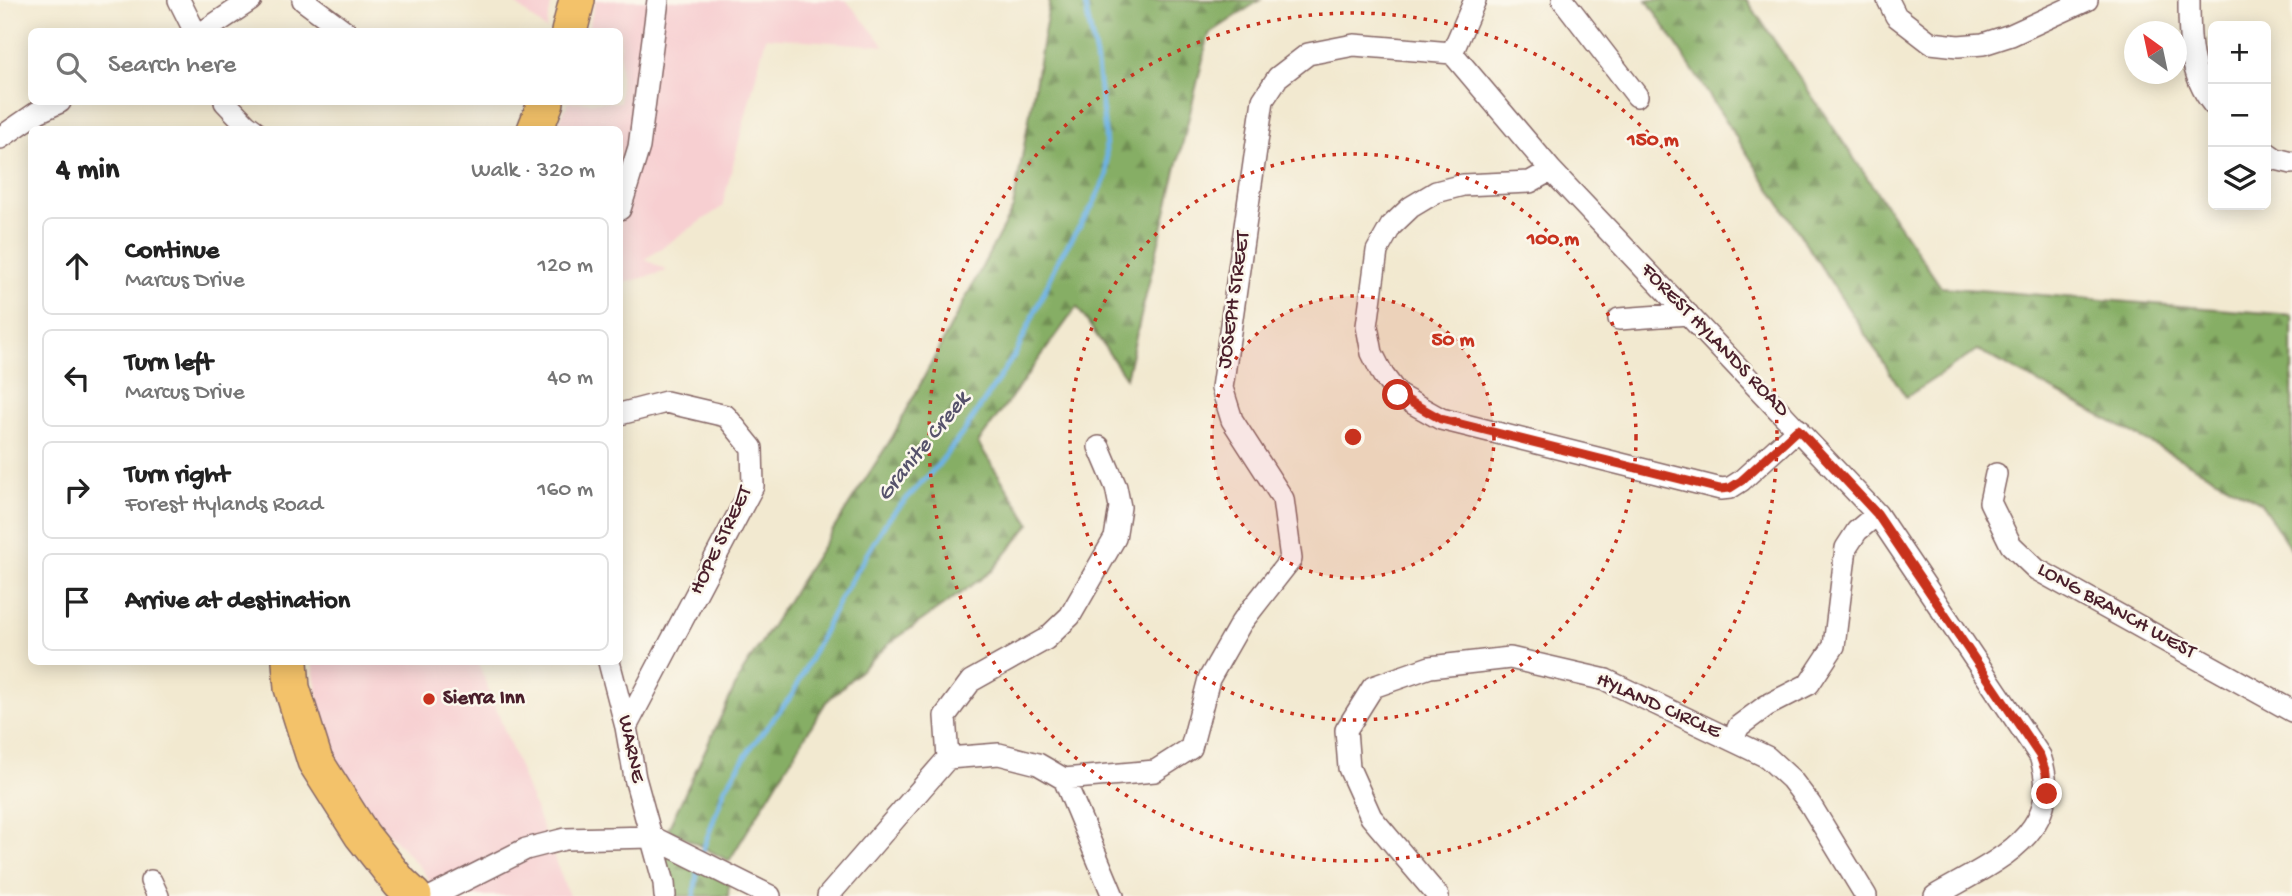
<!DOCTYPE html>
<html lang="en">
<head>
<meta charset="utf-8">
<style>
	:root { --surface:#fff; --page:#f6f6f6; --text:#222; --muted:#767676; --line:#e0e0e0 }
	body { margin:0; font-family:"Gochi Hand",sans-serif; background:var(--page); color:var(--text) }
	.controls { position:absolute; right:21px; top:21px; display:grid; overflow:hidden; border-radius:10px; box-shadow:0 4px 18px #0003 }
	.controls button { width:63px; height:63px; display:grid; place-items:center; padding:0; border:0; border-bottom:2px solid var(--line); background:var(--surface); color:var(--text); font:35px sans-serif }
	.compass { position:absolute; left:2124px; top:21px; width:63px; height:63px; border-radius:50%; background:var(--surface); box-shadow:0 4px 18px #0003; rotate:327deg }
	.stop { position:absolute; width:21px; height:21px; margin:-16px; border:5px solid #c8321e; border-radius:50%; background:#fff }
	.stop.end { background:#c8321e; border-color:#fff; box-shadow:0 2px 7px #0008 }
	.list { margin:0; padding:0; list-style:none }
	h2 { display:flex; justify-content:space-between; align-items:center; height:91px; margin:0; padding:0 28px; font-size:30px }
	h2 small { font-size:23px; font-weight:400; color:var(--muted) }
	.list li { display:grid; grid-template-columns:46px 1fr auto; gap:21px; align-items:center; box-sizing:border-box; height:98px; margin:0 14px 14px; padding:0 14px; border:2px solid var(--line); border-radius:10px }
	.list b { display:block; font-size:26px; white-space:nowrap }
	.list p { margin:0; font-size:23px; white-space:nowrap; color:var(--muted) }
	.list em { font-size:23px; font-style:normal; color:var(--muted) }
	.icon { flex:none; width:38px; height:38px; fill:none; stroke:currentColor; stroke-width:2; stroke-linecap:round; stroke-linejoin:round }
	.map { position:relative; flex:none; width:2292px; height:896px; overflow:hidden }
	.search { position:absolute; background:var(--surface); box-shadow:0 4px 18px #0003; left:28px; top:28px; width:595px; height:77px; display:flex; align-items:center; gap:18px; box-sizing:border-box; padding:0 24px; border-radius:10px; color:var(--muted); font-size:26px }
	.panel { position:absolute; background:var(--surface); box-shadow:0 4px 18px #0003; left:28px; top:126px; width:595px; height:539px; border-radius:10px }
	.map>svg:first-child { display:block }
	.built { fill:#f7cfd1 }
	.forest { fill:url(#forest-firs); stroke:#686648; stroke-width:2 }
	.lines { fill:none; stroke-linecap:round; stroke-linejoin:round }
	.stream { stroke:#6db2e3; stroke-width:5 }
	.minor-casing { stroke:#856665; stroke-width:24 }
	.primary-casing { stroke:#856665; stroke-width:38 }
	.minor { stroke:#fff; stroke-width:21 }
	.primary { stroke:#f3c26a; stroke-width:35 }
	.route { stroke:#c8321e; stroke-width:9 }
	.ring { fill:none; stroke:#c8321e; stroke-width:3.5; stroke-dasharray:3.5 7 }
	.poi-dot { fill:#c8321e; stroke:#fbf7ec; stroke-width:2.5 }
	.labels { text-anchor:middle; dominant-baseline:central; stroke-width:5; stroke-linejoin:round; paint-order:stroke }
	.street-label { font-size:21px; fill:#4a1f2b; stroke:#fbf7ec }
	.poi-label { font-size:21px; font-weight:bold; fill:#4a1f2b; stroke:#fbf7ec; text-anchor:start }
	.water-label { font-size:23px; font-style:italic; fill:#56526b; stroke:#fbf7ec }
	.centre { fill:#c8321e; stroke:#fbf7ec; stroke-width:3.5 }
	.ring-label { font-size:21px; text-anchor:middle; font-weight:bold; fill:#c8321e; stroke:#fbf7ec; stroke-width:5; stroke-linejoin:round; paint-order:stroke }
</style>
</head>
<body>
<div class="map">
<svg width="2292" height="896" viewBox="0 0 2292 896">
	<defs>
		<pattern id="forest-firs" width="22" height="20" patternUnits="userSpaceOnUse" patternTransform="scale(1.75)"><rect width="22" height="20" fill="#86ae65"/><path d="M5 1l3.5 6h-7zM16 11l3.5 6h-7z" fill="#708d53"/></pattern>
	</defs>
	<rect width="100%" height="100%" fill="#fbf7ec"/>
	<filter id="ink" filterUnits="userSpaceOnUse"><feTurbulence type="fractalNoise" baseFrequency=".0143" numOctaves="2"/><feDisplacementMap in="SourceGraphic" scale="14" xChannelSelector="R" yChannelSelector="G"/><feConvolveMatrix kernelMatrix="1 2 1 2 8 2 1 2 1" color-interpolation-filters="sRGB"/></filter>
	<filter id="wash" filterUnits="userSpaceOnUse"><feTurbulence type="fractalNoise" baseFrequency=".00686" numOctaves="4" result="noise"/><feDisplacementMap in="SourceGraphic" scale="28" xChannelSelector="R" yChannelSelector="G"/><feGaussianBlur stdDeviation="1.57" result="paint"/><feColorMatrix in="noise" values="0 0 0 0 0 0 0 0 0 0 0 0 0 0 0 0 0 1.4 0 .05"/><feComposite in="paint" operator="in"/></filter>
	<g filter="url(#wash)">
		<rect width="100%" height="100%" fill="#f2e9d0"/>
		<!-- built -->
		<path class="built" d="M 511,0 L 552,0 L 546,30 Z
			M 595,0 L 846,0 L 885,46 L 766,37 L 722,207 L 645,259 L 667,271 L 620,284 L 620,130 L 556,130 L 568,102 L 620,102 L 620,32 L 588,31 Z
			M 312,662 L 478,662 L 569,896 L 440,896 L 422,870 L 361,802 L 338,762 L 321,713 Z"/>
		<!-- forest -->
		<path class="forest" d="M 1050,0 L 1260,0 L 1209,34 L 1126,378 L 1077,307 L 978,443 L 1030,524 L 992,571 L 890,643 L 826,702 L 729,861 L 668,829 L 741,674 L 893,436 L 1013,208 Z
			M 1647,0 L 1747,0 L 1941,287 L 2292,315 L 2292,551 L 2260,502 L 1978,350 L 1906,397 Z
			M 665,853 L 729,883 L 728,896 L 669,896 Z"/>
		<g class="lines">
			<!-- stream -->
			<path class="stream" d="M 701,855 L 725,788 L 752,746 L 792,695 L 840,599 L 888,519 L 938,465 L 965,430 L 1017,351 L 1060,257 L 1093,205 L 1107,175 L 1105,132 L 1096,57 L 1084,0
				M 694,896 L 698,865"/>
		</g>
	</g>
	<g filter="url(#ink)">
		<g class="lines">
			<defs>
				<path id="minor" d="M 179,0 L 195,32
					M 303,0 L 346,32
					M 1563,0 L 1637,96
					M 1888,0 L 1896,16 L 1931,43 L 1958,46 L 1983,44 L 2011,35 L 2087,0
					M 2189,0 C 2189,36 2189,75 2213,104
					M 203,32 L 251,0
					M 1452,53 L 1551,170 L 1877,514 L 2040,756 C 2067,835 1991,863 1935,896
					M 225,102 L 246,124 L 254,130
					M 0,138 L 38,112 L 60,102
					M 2266,152 L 2276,159 L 2292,163
					M 1551,170 L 1530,182 L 1463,185 L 1436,192 L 1411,207 L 1391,226 L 1377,251 L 1367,326 L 1372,353 L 1383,375 L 1398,395 L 1441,419 L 1721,489 L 1730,488 L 1741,481 L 1798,429
					M 620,209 L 639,147 L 658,0
					M 1619,319 L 1688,314
					M 620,414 L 666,402 L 726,416 L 752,448 L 753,486 L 626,727
					M 1996,474 L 1990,502 L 2011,545 L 2036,569 L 2292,711
					M 609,662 L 626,727 L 635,778 L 664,883 L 665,896
					M 1733,739 L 1739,726 L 1766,706 L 1809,684 L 1834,646 L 1846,548 L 1857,531 L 1877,514
					M 948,758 L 945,716 L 971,681 L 1046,639 L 1070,616 L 1115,538 L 1120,507 L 1116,487 L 1099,447
					M 1064,779 L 1113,896
					M 151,881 L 158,896
					M 433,896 L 526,849 L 565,839 L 652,837 L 770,896
					M 828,896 L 948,758 L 999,754 L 1038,764 L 1064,779 L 1155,771 L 1191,748 L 1209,679 L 1241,623 L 1291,559 L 1283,499 L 1232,420 L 1222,388 L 1263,100 L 1278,77 L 1308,54 L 1354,45 L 1452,53 L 1475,0
					M 1438,896 L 1371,817 L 1349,768 L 1346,730 L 1373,687 L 1430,667 L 1510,658 L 1606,680 L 1767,757 L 1791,779 L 1810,804 L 1866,896"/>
				<path id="primary" d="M 569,32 L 577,0
					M 535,130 L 546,102
					M 290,662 L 292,688 L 315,761 L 362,835 L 400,883 L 414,896"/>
			</defs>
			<!-- minor casing -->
			<use href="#minor" class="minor-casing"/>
			<!-- primary casing -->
			<use href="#primary" class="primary-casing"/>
			<!-- minor -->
			<use href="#minor" class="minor"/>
			<!-- primary -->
			<use href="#primary" class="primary"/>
		</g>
	</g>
	<g class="lines" filter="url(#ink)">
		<!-- route -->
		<path class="route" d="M 1398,395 L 1441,419 L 1720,489 L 1730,488 L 1741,481 L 1798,429 L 1877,514 L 2040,756 L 2046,773 L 2047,794"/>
	</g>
	<!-- distance rings -->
	<circle cx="1353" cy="437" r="141" fill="#c8321e" fill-opacity=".12"/>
	<g class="ring">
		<circle cx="1353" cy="437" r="141"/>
		<circle cx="1353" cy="437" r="283"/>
		<circle cx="1353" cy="437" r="424"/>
	</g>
	<!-- markers -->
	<circle class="poi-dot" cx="429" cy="699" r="7"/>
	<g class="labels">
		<!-- street labels -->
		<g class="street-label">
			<text transform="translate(1235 300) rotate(-82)">JOSEPH STREET</text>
			<text transform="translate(1714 341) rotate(46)">FOREST HYLANDS ROAD</text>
			<text transform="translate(722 541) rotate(-64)">HOPE STREET</text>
			<text transform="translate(2116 612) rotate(29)">LONG BRANCH WEST</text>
			<text transform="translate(1658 707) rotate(24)">HYLAND CIRCLE</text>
			<text transform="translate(630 749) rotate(78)">WARNE</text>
		</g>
		<!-- poi labels -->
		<g class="poi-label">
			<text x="443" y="699">Sierra Inn</text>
		</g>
		<!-- water labels -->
		<g class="water-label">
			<text transform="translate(924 447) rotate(-51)">Granite Creek</text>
		</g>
	</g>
	<circle cx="1353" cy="437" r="10" class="centre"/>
	<g class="ring-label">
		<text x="1653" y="145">150 m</text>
		<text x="1553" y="244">100 m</text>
		<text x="1453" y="345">50 m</text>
	</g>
</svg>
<div class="controls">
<button>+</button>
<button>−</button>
<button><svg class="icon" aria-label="layers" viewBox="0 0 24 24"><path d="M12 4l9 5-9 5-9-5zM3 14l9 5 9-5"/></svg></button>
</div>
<svg class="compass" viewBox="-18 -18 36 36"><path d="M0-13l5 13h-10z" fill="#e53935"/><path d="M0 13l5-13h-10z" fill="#767676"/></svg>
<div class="stop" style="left:1398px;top:395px"></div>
<div class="stop end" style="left:2047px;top:794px"></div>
<div class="search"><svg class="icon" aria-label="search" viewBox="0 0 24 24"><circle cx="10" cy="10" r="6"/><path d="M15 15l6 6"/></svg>Search here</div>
<section class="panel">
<h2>4 min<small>Walk · 320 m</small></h2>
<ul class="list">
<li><svg class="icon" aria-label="ahead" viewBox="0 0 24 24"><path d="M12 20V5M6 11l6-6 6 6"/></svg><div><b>Continue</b><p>Marcus Drive</p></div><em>120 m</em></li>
<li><svg class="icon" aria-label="left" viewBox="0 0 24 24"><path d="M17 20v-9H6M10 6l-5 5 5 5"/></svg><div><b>Turn left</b><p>Marcus Drive</p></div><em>40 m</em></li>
<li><svg class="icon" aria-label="right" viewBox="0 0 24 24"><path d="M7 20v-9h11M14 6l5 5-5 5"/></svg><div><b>Turn right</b><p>Forest Hylands Road</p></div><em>160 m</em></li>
<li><svg class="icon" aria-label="arrive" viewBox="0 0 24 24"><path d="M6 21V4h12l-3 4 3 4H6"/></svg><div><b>Arrive at destination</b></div></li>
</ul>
</section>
</div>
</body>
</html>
